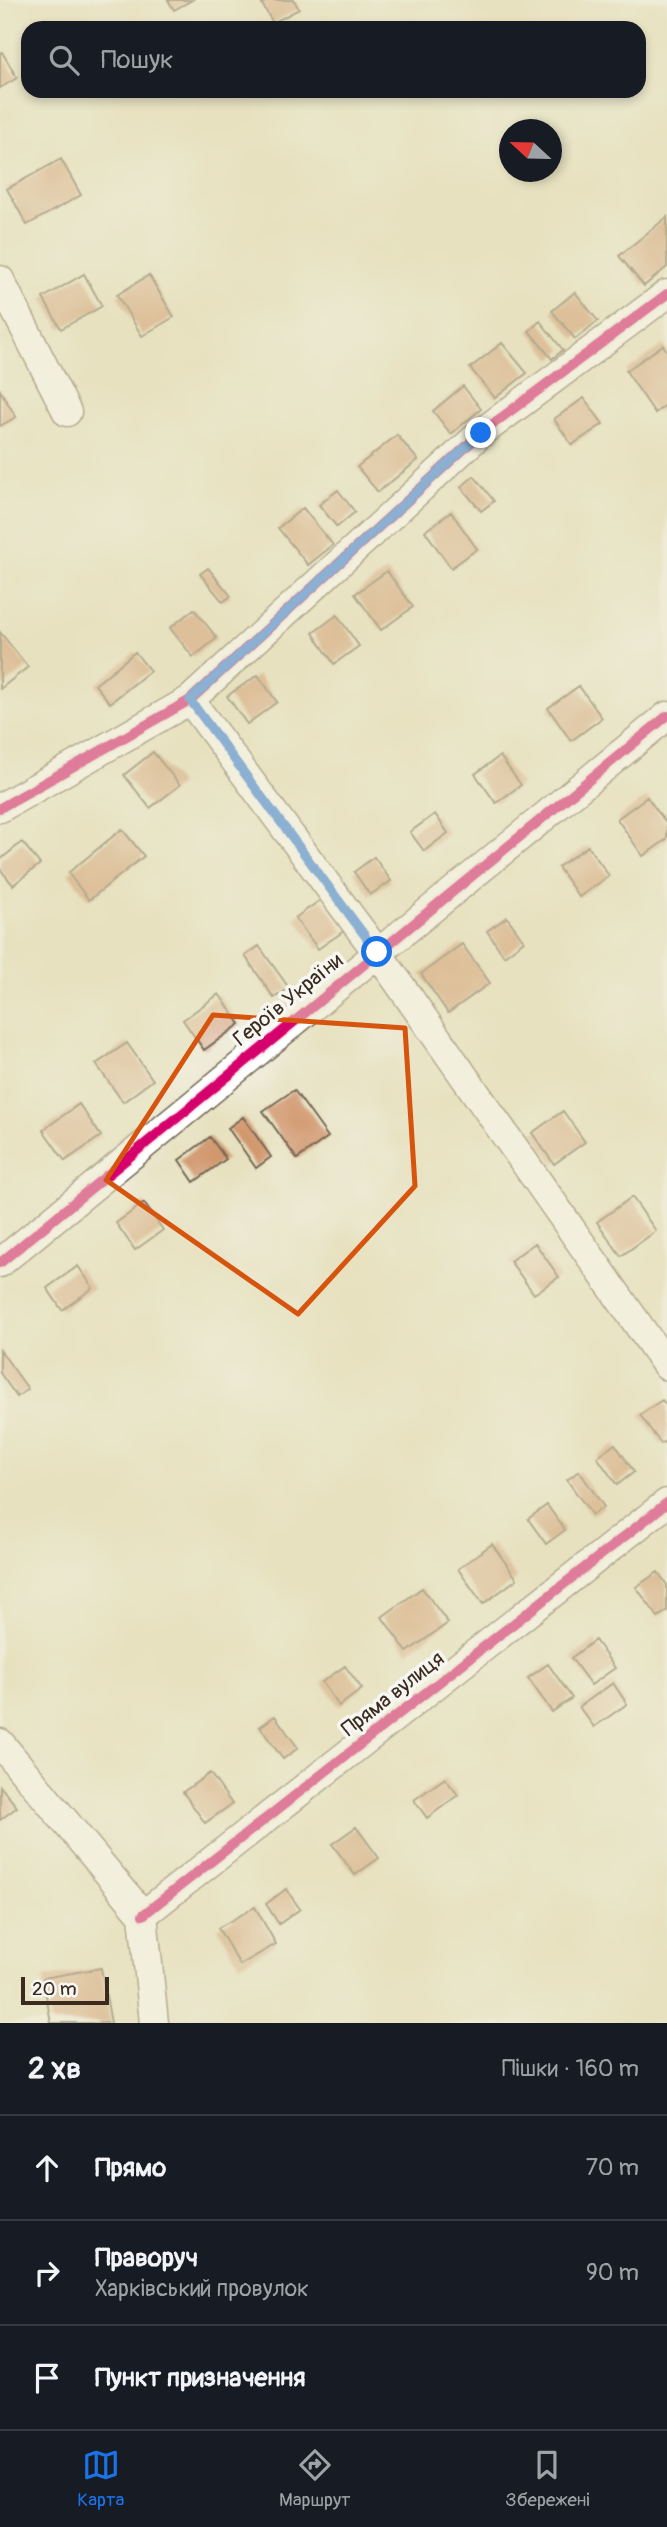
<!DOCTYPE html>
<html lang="uk">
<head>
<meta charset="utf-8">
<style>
	:root { --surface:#171b24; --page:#20242c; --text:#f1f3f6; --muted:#9ea1a6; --line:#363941; --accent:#1a73e8 }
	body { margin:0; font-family:Pangolin,sans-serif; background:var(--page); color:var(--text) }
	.compass { position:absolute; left:499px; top:119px; width:63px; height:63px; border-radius:50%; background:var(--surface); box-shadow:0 4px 10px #0003; rotate:292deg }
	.scale { position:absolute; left:21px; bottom:18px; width:88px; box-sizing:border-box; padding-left:7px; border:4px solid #3b2a1e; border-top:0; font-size:19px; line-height:24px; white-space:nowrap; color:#3b2a1e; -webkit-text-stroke:5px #f6f6f2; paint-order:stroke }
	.stop { position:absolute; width:21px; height:21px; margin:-16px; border:5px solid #1a73e8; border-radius:50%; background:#fff }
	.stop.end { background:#1a73e8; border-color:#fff; box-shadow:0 2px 7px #0008 }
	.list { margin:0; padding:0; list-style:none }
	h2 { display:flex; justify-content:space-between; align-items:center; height:91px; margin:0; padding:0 28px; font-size:30px }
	h2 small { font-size:23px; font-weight:400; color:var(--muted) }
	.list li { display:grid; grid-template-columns:46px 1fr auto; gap:21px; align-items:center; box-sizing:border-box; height:105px; padding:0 28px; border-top:2px solid var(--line) }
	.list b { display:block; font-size:26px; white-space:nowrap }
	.list p { margin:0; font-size:23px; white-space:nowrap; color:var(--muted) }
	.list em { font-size:23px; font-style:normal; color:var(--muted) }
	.icon { flex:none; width:38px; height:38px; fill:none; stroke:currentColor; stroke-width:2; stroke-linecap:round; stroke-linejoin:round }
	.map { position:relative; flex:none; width:667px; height:2023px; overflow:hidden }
	.search { position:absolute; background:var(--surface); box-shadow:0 4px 10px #0003; left:21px; right:21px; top:21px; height:77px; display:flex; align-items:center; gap:18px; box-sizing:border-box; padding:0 24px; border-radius:21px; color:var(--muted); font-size:26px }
	.sheet { height:406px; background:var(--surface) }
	nav { display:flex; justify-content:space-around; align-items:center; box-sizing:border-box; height:98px; border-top:2px solid var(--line); background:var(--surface); font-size:19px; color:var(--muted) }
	nav a { display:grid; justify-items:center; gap:4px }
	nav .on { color:var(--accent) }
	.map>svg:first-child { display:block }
	.building { fill:#d1976d }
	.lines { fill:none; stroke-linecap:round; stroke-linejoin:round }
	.minor-casing { stroke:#776a56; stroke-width:31 }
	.minor { stroke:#fff; stroke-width:28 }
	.cycleway-casing { stroke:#f6f6f2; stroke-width:15 }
	.cycleway { stroke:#d6006c; stroke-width:10 }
	.route { stroke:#1a73e8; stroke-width:9 }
	.marked { fill:none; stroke:#d7540e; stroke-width:5; stroke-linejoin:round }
	.labels { text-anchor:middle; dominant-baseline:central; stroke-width:7; stroke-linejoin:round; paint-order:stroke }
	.street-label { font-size:21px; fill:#3b2a1e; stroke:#f6f6f2 }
</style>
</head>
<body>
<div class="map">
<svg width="667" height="2023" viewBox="0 0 667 2023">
	<rect width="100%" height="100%" fill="#f6f6f2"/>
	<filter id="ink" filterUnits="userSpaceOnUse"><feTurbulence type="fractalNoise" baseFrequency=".0143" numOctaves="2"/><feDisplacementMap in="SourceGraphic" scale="14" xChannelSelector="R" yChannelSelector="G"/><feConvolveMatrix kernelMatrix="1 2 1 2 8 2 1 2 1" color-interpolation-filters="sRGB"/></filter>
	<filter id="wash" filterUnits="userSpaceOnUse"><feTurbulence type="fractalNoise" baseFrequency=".00686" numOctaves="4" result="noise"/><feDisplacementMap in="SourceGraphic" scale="28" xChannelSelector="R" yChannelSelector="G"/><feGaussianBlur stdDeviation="1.57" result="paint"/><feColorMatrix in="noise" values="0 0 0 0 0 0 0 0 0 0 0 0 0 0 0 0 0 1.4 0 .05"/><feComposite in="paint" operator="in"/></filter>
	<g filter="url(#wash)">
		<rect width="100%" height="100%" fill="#e7e1bf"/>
		<g id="blocks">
			<!-- building -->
			<path class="building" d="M 168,0 L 192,0 L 174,10 Z
				M 269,0 L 294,0 L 299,9 L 273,23 L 262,4 Z
				M 2,52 L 17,78 L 0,88 L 0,53 Z
				M 61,159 L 81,195 L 27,225 L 7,189 Z
				M 667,217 L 667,267 L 644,286 L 619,256 Z
				M 84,274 L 102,306 L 61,329 L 43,298 Z
				M 149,275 L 174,317 L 142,336 L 117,295 Z
				M 575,292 L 598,321 L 575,339 L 552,311 Z
				M 540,321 L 563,350 L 552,359 L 529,331 Z
				M 502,343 L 527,373 L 495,398 L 470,368 Z
				M 663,345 L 667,351 L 667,404 L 655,413 L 626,371 Z
				M 463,386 L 481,409 L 451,434 L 433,411 Z
				M 0,390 L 16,417 L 0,426 Z
				M 584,398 L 603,424 L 572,445 L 554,419 Z
				M 397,435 L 418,460 L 378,492 L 357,467 Z
				M 474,476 L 494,501 L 481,511 L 461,487 Z
				M 338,490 L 355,512 L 337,527 L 319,505 Z
				M 303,508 L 333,545 L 308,565 L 278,528 Z
				M 451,512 L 477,549 L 451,568 L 425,531 Z
				M 208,568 L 231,596 L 223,602 L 200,574 Z
				M 387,571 L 413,607 L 381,630 L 355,594 Z
				M 194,609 L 217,638 L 193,657 L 170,628 Z
				M 337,615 L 359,646 L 334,664 L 313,633 Z
				M 0,632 L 28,667 L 0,689 Z
				M 135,652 L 150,671 L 110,703 L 95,685 Z
				M 258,675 L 277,702 L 247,724 L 227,696 Z
				M 579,686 L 602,718 L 571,741 L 548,708 Z
				M 153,752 L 180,785 L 150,808 L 124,775 Z
				M 500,756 L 521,785 L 496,803 L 475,774 Z
				M 647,797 L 667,824 L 667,839 L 643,856 L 617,819 Z
				M 435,814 L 448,833 L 424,851 L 410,832 Z
				M 122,829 L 144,856 L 89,900 L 68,873 Z
				M 22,842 L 40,864 L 13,885 L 0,869 L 0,860 Z
				M 588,846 L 609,876 L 579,897 L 558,867 Z
				M 374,857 L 391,881 L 370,895 L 354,872 Z
				M 322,899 L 344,931 L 318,949 L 295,918 Z
				M 507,917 L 524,941 L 504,956 L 487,931 Z
				M 462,944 L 490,983 L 448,1013 L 421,974 Z
				M 259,946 L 289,988 L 274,998 L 245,956 Z
				M 219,994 L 240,1024 L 204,1050 L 183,1020 Z
				M 127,1043 L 153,1080 L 123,1102 L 96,1064 Z
				M 294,1090 L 328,1137 L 297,1159 L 263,1111 Z
				M 79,1104 L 101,1136 L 65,1161 L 43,1130 Z
				M 563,1111 L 585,1142 L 554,1164 L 532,1133 Z
				M 243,1117 L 271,1157 L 256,1168 L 228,1128 Z
				M 210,1137 L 226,1159 L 194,1182 L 179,1160 Z
				M 632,1197 L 656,1231 L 621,1256 L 597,1222 Z
				M 144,1203 L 163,1230 L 135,1250 L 116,1223 Z
				M 535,1243 L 559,1277 L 534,1294 L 510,1261 Z
				M 78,1266 L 93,1288 L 62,1310 L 47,1288 Z
				M 0,1350 L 28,1389 L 17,1397 L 0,1373 Z
				M 662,1400 L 667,1406 L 667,1440 L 661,1444 L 640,1415 Z
				M 615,1444 L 634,1472 L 617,1485 L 597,1457 Z
				M 579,1471 L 604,1507 L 592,1515 L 567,1480 Z
				M 547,1505 L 565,1530 L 546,1544 L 528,1519 Z
				M 492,1544 L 517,1579 L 483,1604 L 458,1569 Z
				M 658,1572 L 667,1585 L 667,1611 L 658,1617 L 636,1587 Z
				M 422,1588 L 448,1623 L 407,1652 L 382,1617 Z
				M 595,1640 L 615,1668 L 591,1685 L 571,1658 Z
				M 548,1664 L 572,1698 L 552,1712 L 528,1678 Z
				M 345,1666 L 362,1689 L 339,1706 L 322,1682 Z
				M 613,1683 L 627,1704 L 594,1727 L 579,1707 Z
				M 275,1716 L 298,1748 L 283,1759 L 260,1727 Z
				M 210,1773 L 232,1804 L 205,1823 L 183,1792 Z
				M 445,1778 L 458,1795 L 427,1818 L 414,1800 Z
				M 0,1786 L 17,1807 L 0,1820 Z
				M 356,1827 L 379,1858 L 355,1875 L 332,1844 Z
				M 286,1889 L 300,1909 L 279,1924 L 266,1904 Z
				M 255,1907 L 276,1944 L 240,1965 L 218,1928 Z
				M 101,1968 L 111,2023 L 51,2023 L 43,1978 Z"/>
		</g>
	</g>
	<g filter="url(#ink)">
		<use href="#blocks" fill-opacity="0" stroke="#776a56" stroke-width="2"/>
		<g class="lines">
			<defs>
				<path id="minor" d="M 0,280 L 67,412
					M 190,700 L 377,952 L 667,1366
					M 0,808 L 190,700 L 481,433 L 667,294
					M 0,1263 L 667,716
					M 0,1743 L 143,1915 L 154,2023
					M 143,1915 L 667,1503"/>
			</defs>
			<!-- minor casing -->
			<use href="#minor" class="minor-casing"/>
			<!-- minor -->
			<use href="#minor" class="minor"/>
			<defs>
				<path id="cycleway" d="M 0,808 L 190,700 L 481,433 L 667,294
					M 0,1263 L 667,716
					M 143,1915 L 667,1503"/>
			</defs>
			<!-- cycleway casing -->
			<use href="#cycleway" class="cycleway-casing"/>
			<!-- cycleway -->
			<use href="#cycleway" class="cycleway"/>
		</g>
	</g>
	<g class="lines" filter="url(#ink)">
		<!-- route -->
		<path class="route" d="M 377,952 L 190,700 L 481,433"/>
	</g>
	<!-- marked area -->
	<path d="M0 0H667V2023H0ZM 213,1015 L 405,1028 L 415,1186 L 298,1314 L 106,1180 Z" fill="#e7e1bf" fill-opacity=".55" fill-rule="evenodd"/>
	<path class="marked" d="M 213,1015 L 405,1028 L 415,1186 L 298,1314 L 106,1180 Z"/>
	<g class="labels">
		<!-- street labels -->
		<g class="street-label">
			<text transform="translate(288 1000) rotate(-39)">Героїв України</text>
			<text transform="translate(393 1694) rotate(-38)">Пряма вулиця</text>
		</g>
	</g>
</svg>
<svg class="compass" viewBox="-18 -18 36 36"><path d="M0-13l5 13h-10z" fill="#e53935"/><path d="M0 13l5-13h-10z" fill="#9ea1a6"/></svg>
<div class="scale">20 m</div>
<div class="stop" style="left:377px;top:952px"></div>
<div class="stop end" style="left:481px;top:433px"></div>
<div class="search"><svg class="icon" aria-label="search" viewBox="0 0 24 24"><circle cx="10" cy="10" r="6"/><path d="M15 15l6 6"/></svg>Пошук</div>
</div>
<section class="sheet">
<h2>2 хв<small>Пішки · 160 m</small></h2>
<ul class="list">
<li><svg class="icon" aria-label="ahead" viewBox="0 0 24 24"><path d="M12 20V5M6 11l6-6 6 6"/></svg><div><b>Прямо</b></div><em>70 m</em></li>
<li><svg class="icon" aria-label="right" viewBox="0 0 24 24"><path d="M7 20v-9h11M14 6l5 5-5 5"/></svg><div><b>Праворуч</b><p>Харківський провулок</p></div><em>90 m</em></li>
<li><svg class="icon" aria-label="arrive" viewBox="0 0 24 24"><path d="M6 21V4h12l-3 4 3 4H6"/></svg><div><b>Пункт призначення</b></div></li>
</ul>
</section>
<nav>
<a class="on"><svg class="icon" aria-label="map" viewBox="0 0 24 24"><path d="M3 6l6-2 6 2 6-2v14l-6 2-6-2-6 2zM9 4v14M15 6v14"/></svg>Карта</a>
<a><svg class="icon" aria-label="directions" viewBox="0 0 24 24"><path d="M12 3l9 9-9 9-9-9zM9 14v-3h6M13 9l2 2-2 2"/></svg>Маршрут</a>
<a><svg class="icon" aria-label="saved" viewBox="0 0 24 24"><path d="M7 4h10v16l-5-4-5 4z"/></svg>Збережені</a>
</nav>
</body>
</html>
